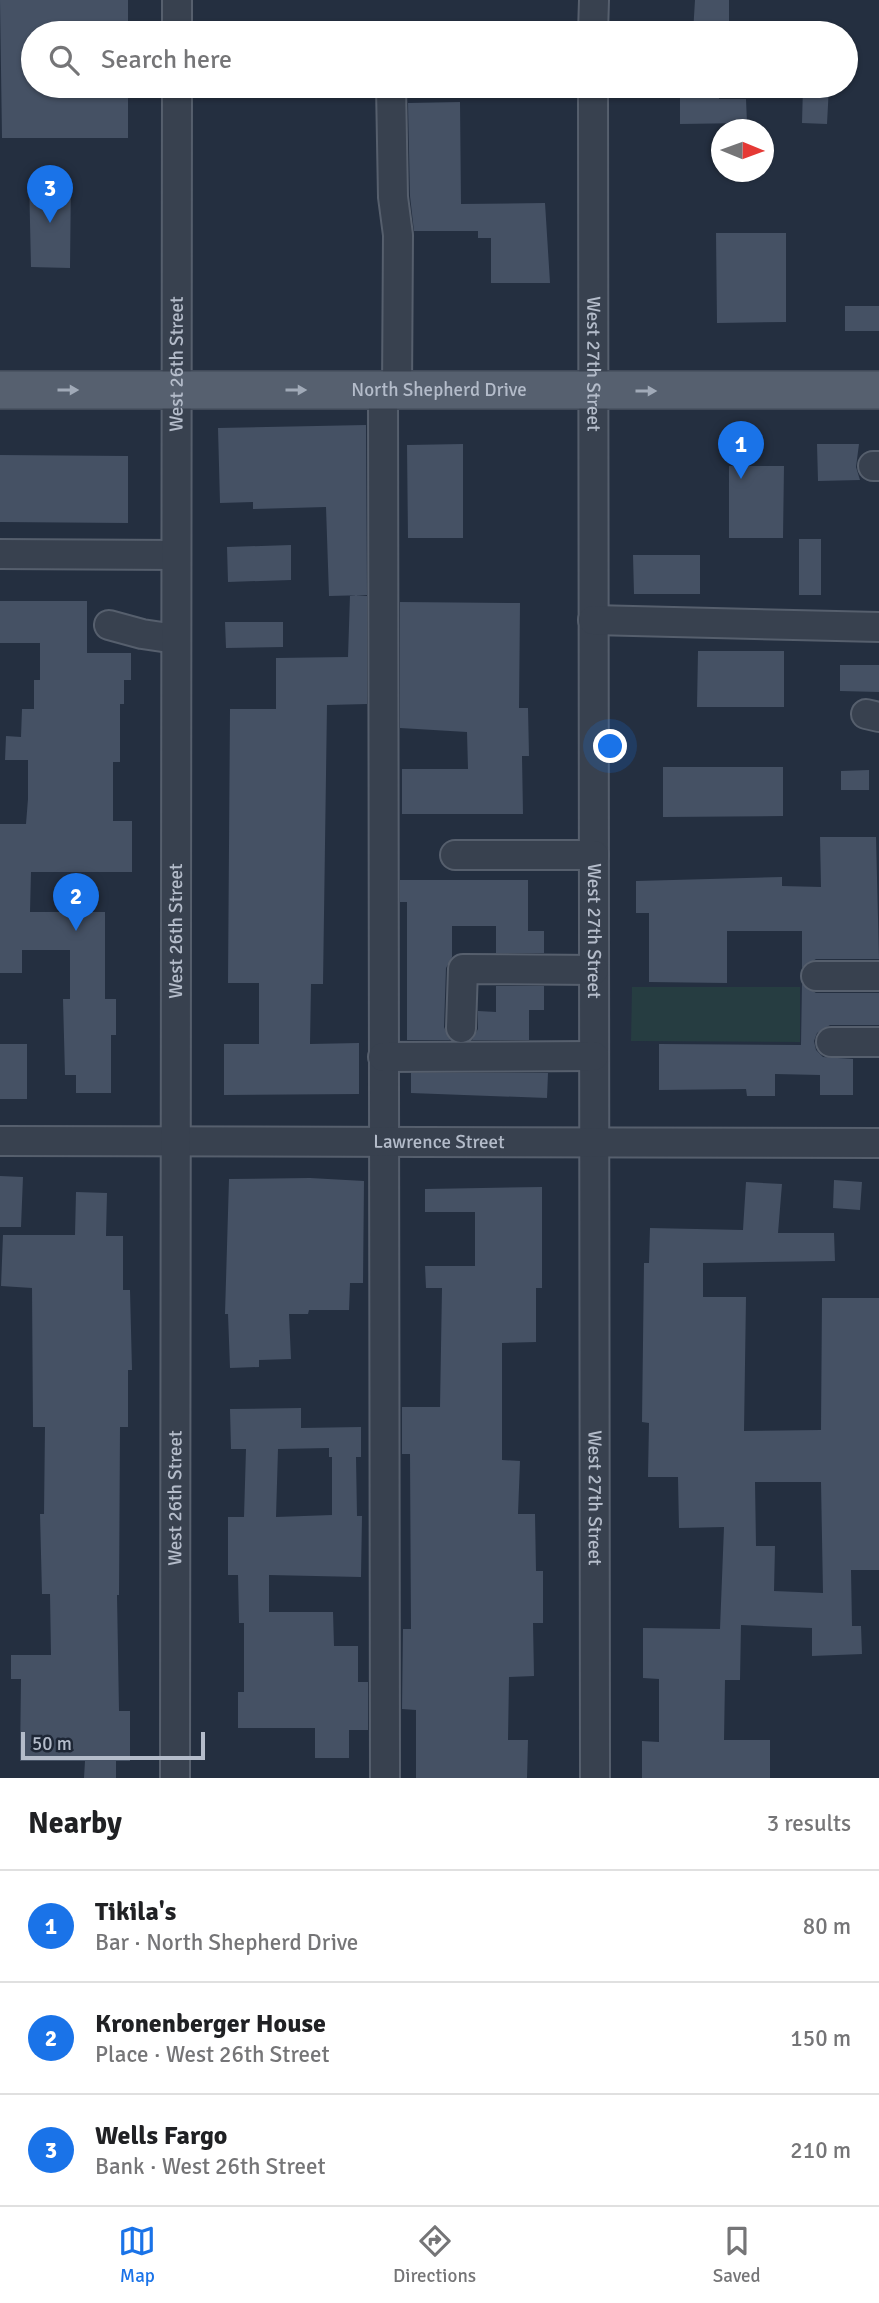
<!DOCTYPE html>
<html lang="en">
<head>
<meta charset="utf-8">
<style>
	:root { --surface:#fff; --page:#f2f2f2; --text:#202124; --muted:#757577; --line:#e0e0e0; --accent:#1a73e8 }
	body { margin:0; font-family:Signika,sans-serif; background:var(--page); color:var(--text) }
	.compass { position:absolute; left:711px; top:119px; width:63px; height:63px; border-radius:50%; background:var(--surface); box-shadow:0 2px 5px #0004; rotate:91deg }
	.scale { position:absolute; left:21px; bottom:18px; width:184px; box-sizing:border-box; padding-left:7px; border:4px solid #b4bcca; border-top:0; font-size:19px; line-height:24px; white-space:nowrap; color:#b4bcca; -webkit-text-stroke:5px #1d2635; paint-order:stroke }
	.you { position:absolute; left:611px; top:747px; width:24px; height:24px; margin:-18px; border:5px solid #fff; border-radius:50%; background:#1a73e8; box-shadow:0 0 0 10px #1a73e833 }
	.badge { display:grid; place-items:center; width:46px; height:46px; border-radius:50%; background:var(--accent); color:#fff; font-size:23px; font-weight:700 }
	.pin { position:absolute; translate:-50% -58px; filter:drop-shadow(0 2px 4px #0008) }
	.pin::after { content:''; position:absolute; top:37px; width:24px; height:21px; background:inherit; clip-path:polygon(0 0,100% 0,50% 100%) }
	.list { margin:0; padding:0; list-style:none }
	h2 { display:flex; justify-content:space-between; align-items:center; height:91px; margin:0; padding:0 28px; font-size:30px }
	h2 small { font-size:23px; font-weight:400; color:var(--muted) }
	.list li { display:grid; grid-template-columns:46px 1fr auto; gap:21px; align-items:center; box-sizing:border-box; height:112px; padding:0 28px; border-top:2px solid var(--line) }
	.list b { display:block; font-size:26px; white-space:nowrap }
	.list p { margin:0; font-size:23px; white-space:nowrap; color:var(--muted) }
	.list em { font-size:23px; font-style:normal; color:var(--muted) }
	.icon { flex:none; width:38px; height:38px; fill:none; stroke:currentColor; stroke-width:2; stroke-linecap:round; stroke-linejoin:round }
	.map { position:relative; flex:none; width:879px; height:1778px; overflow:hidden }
	.search { position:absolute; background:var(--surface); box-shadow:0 2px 5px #0004; left:21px; right:21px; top:21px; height:77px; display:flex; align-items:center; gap:18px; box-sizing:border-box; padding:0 24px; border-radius:38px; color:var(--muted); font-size:26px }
	.sheet { height:427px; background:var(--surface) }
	nav { display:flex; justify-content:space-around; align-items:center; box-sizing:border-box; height:98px; border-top:2px solid var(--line); background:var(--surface); font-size:19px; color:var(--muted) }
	nav a { display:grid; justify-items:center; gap:4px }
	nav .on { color:var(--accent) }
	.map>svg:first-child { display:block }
	.green { fill:#263d41 }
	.building { fill:#455164; fill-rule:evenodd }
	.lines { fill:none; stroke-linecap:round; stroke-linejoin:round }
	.minor-casing { stroke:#565f6d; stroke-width:32 }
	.major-casing { stroke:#414a59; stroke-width:40 }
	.minor { stroke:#38414f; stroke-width:28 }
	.major { stroke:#56606f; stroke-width:37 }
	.oneway { fill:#a1aab8 }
	.labels { text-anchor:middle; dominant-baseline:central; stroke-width:5; stroke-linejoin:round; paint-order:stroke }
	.street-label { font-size:19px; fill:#b4bcca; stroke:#1d2635 }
</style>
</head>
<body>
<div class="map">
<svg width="879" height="1778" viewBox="0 0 879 1778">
	<rect width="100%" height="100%" fill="#242f40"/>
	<!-- green -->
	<path class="green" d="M 632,987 L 800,987 L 800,1042 L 631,1041 Z"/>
	<!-- building -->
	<path class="building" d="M 0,0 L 128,0 L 128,33 L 33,33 L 33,86 L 128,86 L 128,138 L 2,138 Z
		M 695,0 L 729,0 L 729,33 L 693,33 Z
		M 680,86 L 720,86 L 719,99 L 746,99 L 747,123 L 680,124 Z
		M 803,86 L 829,86 L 827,124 L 802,123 Z
		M 460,102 L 461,204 L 545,203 L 550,283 L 491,283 L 491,238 L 478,238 L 478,231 L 414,231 L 410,196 L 408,103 Z
		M 29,178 L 71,178 L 70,268 L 31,267 Z
		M 716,233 L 786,233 L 786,322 L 717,323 Z
		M 845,306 L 879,306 L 879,331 L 845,331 Z
		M 366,425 L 367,595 L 329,596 L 326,507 L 253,509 L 253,502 L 220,503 L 218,428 Z
		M 463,444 L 463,538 L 408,538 L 407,445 Z
		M 817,444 L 859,444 L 856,467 L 860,480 L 818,481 Z
		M 0,455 L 128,456 L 128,523 L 0,522 Z
		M 729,466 L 784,466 L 783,538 L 729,538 Z
		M 799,539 L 821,539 L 821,595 L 799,595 Z
		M 291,545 L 291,580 L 228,582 L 227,547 Z
		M 633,555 L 700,555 L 700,594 L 634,594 Z
		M 350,595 L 367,596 L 367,704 L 327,705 L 323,984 L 311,984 L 310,1044 L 359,1043 L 359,1094 L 224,1095 L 224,1044 L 259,1044 L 259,983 L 228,983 L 230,709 L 276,709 L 276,658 L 348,657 Z
		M 0,601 L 87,601 L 87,653 L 131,653 L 131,680 L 124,680 L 124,704 L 120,704 L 120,762 L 113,762 L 113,821 L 132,821 L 132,872 L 31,872 L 30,912 L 105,912 L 105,999 L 116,999 L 116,1035 L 111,1035 L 111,1093 L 76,1093 L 76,1075 L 65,1075 L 63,999 L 70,999 L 70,950 L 22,950 L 22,973 L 0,973 L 0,824 L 26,824 L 28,799 L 28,760 L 5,760 L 6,736 L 21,737 L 22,709 L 34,709 L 34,680 L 40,680 L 40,643 L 0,643 Z
		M 400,602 L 520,603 L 519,708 L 528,708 L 529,756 L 522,756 L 523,814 L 402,814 L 402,769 L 468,769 L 467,732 L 400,728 Z
		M 225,622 L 283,622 L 283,647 L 226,648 Z
		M 698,651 L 784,651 L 784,707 L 697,707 Z
		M 840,665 L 879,665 L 879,692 L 840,691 Z
		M 663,767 L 783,767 L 783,816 L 663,817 Z
		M 869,770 L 869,790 L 841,790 L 841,771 Z
		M 820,837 L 876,837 L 879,959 L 816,959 L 802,968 L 802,931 L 727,931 L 727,983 L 649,982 L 649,913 L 636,913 L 636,881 L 782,877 L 782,886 L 821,887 Z
		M 400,880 L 528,880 L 528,931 L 544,931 L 544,953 L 496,953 L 496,926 L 452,926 L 452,957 L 446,968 L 444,1027 L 450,1040 L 407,1040 L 407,902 L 400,902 Z
		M 802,984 L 816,993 L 879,993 L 879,1025 L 830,1025 L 817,1033 L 814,1041 L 816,1050 L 823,1057 L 853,1059 L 853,1095 L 820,1095 L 820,1075 L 775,1074 L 775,1096 L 747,1096 L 746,1089 L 659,1090 L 659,1044 L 801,1045 Z
		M 496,986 L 544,986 L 544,1010 L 529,1010 L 529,1040 L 472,1040 L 478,1029 L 478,1011 L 496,1012 Z
		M 0,1044 L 27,1044 L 27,1099 L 0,1099 Z
		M 411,1073 L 548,1073 L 547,1098 L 411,1093 Z
		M 0,1176 L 23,1177 L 21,1227 L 0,1227 Z
		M 310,1178 L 364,1181 L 363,1283 L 350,1283 L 349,1310 L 309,1310 L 308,1314 L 289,1314 L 291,1359 L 259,1360 L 259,1367 L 230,1368 L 228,1314 L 225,1314 L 229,1179 Z
		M 834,1180 L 862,1182 L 860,1210 L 833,1208 Z
		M 746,1182 L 782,1184 L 778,1233 L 834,1233 L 835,1261 L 703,1263 L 703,1297 L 746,1297 L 744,1431 L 821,1430 L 822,1298 L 879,1298 L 879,1570 L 851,1570 L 852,1626 L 861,1626 L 862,1654 L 812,1656 L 812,1628 L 741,1625 L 740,1680 L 725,1680 L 724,1740 L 770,1740 L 770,1778 L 642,1778 L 642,1741 L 659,1742 L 659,1679 L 643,1678 L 643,1628 L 720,1629 L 724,1527 L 679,1528 L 678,1477 L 648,1477 L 649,1423 L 642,1422 L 644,1263 L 649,1263 L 650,1228 L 743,1230 ZM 755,1482 L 821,1482 L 823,1593 L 774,1591 L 775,1546 L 756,1546 Z
		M 542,1187 L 542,1288 L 536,1288 L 536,1342 L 502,1343 L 502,1460 L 520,1461 L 518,1514 L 535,1514 L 536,1571 L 543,1571 L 543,1623 L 533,1623 L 534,1676 L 509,1677 L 508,1740 L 528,1740 L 527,1778 L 416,1778 L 416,1710 L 402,1709 L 403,1629 L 411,1629 L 410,1454 L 402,1454 L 402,1407 L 440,1407 L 442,1288 L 426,1288 L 425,1266 L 475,1266 L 475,1212 L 425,1212 L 425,1189 Z
		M 76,1192 L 107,1193 L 106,1236 L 123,1236 L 123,1290 L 130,1290 L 132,1370 L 128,1370 L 128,1427 L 120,1427 L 119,1595 L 117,1595 L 119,1711 L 130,1711 L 130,1761 L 116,1761 L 116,1778 L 84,1778 L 85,1761 L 20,1761 L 21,1679 L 11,1679 L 11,1655 L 51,1655 L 50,1594 L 42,1594 L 40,1514 L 44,1514 L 45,1427 L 33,1427 L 32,1288 L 1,1286 L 3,1235 L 75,1235 Z
		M 301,1408 L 301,1428 L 361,1427 L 361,1457 L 356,1457 L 357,1516 L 362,1516 L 361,1577 L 269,1575 L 269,1612 L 333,1612 L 334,1646 L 358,1646 L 358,1682 L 368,1682 L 368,1730 L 349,1730 L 349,1758 L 315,1758 L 315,1728 L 238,1728 L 238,1692 L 244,1692 L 244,1623 L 239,1623 L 238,1575 L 228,1575 L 228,1517 L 244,1517 L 246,1449 L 231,1449 L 230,1409 ZM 329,1448 L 329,1457 L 332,1457 L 332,1515 L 276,1517 L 278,1449 Z"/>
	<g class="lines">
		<defs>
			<g id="minor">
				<path d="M 177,33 L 177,0"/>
				<path d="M 593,33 L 594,0"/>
				<path d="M 391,86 L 393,197 L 398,235 L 397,390"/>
				<path id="s1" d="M 593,86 L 595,1778"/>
				<path d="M 383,390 L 385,1778"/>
				<path d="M 873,466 L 879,466"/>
				<path d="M 0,554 L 176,555"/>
				<path d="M 593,620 L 879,627"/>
				<path d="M 109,625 L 142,634 L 176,639"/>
				<path d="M 866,714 L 879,717"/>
				<path d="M 455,855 L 594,855"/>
				<path d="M 816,976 L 879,976"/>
				<path d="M 461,1028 L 463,969 L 594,970"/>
				<path d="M 831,1042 L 879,1042"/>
				<path d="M 383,1057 L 594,1056"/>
				<path id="s2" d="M 0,1141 L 879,1143"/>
				<path id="s3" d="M 175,1778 L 177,86"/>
			</g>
			<g id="major">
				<path id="s4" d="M 0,390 L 879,390"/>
			</g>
		</defs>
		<!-- minor casing -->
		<use href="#minor" class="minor-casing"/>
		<!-- major casing -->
		<use href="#major" class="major-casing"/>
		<!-- minor -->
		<use href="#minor" class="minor"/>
		<!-- major -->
		<use href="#major" class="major"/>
	</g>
	<!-- one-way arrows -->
	<defs><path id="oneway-solid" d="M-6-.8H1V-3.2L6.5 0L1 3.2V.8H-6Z" transform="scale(1.75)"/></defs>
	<g class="oneway">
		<use href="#oneway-solid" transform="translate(68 390)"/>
		<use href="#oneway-solid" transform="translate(296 390)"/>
		<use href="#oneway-solid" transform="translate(646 391)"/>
	</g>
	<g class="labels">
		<!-- street labels -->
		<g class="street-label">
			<text stroke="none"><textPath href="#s3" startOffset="1414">West 26th Street</textPath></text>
			<text stroke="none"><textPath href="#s1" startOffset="278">West 27th Street</textPath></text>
			<text stroke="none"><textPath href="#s4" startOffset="439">North Shepherd Drive</textPath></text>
			<text stroke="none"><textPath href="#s3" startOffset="847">West 26th Street</textPath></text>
			<text stroke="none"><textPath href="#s1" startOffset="845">West 27th Street</textPath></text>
			<text stroke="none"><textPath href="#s2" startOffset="439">Lawrence Street</textPath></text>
			<text stroke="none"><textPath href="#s3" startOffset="280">West 26th Street</textPath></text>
			<text stroke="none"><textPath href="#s1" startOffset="1412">West 27th Street</textPath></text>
		</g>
	</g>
</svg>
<svg class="compass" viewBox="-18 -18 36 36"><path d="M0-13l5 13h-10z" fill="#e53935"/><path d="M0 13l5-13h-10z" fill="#757577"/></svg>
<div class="scale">50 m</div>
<div class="you"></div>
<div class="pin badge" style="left:741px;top:479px">1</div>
<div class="pin badge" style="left:76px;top:931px">2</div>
<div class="pin badge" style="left:50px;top:223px">3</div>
<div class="search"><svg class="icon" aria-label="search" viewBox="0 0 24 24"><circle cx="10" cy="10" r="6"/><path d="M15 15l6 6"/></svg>Search here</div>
</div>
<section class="sheet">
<h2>Nearby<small>3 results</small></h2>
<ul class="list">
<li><span class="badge">1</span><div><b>Tikila's</b><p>Bar · North Shepherd Drive</p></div><em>80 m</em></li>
<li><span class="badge">2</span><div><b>Kronenberger House</b><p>Place · West 26th Street</p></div><em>150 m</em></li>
<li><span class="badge">3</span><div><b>Wells Fargo</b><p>Bank · West 26th Street</p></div><em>210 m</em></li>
</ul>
</section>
<nav>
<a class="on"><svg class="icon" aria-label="map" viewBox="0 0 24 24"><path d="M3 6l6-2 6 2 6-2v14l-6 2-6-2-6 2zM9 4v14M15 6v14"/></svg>Map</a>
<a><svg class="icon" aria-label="directions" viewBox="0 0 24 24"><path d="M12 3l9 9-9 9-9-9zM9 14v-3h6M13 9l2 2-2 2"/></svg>Directions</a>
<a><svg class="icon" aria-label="saved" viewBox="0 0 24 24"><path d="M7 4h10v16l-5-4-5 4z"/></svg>Saved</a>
</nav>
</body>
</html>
